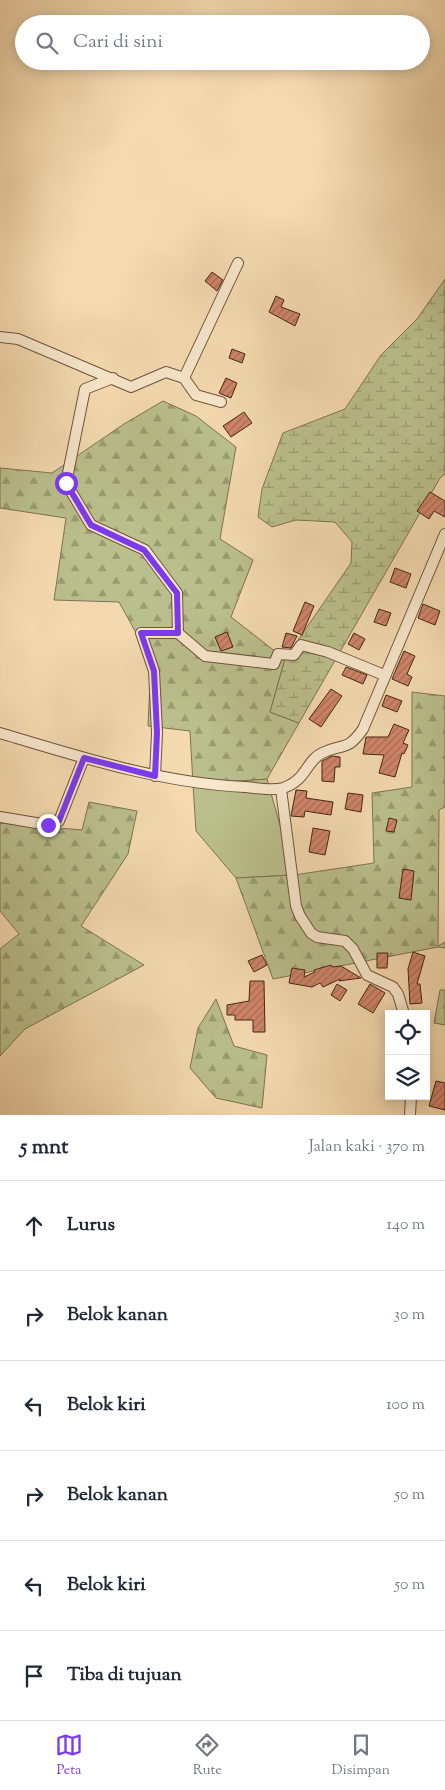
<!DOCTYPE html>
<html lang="id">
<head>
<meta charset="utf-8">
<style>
	:root { --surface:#fff; --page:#f2f2f3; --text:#1f2937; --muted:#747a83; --line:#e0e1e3; --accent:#7c3aed }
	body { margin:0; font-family:"Sorts Mill Goudy",serif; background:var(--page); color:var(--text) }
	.controls { position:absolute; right:15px; bottom:15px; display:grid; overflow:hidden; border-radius:0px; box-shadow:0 2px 12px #0003 }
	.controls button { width:45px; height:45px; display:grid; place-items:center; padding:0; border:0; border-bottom:1px solid var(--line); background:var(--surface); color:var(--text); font:25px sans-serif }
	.stop { position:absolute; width:15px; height:15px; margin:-11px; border:4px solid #7c3aed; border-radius:50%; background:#fff }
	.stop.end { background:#7c3aed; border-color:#fff; box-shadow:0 1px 5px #0008 }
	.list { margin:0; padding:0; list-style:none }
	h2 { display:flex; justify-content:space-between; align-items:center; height:65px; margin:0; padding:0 20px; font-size:21px }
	h2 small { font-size:16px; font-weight:400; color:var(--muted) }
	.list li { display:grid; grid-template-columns:32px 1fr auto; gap:15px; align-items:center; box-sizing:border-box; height:90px; padding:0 20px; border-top:1px solid var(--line) }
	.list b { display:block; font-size:19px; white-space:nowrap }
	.list em { font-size:16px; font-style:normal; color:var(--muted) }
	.icon { flex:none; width:28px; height:28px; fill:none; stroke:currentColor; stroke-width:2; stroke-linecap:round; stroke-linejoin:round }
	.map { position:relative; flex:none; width:445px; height:1115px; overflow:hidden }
	.search { position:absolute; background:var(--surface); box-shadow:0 2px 12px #0003; left:15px; right:15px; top:15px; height:55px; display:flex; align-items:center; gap:12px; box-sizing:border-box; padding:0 18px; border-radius:28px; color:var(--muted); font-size:19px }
	.sheet { height:605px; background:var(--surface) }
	nav { display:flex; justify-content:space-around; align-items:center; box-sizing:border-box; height:70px; border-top:1px solid var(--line); background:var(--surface); font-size:14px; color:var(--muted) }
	nav a { display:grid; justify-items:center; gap:2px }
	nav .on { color:var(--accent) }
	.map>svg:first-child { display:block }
	.grass { fill:#bac08d; stroke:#807252 }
	.forest { fill:url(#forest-firs); stroke:#807252 }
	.wetland { fill:url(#wetland-marsh); stroke:#807252 }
	.building { fill:url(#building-hatch); stroke:#452416 }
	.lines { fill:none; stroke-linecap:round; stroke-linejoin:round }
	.street-casing { stroke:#71523c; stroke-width:12 }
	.street { stroke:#f8e7cc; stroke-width:10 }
	.route { stroke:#7c3aed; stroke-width:6 }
</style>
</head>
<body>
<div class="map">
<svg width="445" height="1115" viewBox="0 0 445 1115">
	<defs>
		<pattern id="forest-firs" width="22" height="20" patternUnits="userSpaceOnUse" patternTransform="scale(1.25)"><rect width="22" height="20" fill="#bac08d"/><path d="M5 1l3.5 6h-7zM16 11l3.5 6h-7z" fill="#999c72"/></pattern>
		<pattern id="wetland-marsh" width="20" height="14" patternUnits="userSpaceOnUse" patternTransform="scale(1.25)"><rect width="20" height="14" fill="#bac08d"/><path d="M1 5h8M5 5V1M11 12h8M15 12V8" fill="none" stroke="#999c72"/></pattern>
		<pattern id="building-hatch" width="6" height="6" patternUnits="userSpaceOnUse" patternTransform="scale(1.25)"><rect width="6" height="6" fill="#d1856a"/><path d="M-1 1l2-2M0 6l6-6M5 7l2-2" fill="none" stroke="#ab6d56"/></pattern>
	</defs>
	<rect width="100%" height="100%" fill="#f5dab0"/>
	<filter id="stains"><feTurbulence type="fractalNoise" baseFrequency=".004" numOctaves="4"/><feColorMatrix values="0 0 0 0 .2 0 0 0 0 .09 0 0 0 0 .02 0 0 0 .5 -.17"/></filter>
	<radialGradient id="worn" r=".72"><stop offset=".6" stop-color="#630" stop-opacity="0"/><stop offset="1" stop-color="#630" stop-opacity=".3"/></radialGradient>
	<!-- grass -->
	<path class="grass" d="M 267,779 L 294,875 L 236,878 L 196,831 L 193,784 Z"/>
	<!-- forest -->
	<path class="forest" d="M 163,401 L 196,416 L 236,447 L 220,539 L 253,560 L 231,617 L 285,659 L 270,712 L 299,723 L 267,779 L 193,784 L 190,731 L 148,726 L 151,660 L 119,602 L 54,600 L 66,518 L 0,508 L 0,468 L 52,473 L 124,424 Z
		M 412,692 L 445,696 L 445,807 L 439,810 L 438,946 L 445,942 L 445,948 L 438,947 L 273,979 L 236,878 L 294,875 L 374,863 L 372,793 L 412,787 Z
		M 89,802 L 137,811 L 128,854 L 81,926 L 144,965 L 25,1029 L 0,1056 L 0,949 L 19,934 L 0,911 L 0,823 L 82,830 Z
		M 440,990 L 445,990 L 445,1025 L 434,1023 Z
		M 216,999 L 234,1046 L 267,1055 L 262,1108 L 216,1098 L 190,1068 L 198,1028 Z"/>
	<!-- wetland -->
	<path class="wetland" d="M 445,279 L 445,474 L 440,478 L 299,723 L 270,712 L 285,659 L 351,563 L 352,542 L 335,522 L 296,520 L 272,527 L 258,517 L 262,489 L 283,433 L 345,409 L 381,355 L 417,319 Z"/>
	<!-- building -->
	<path class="building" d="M 212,272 L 223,280 L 217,291 L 205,281 Z
		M 276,296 L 284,300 L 281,307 L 300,314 L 295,326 L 269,312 Z
		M 232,349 L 245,354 L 242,363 L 229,358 Z
		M 226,378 L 237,383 L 231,398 L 219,393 Z
		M 244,412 L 252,423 L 231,437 L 223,426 Z
		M 430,492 L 445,501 L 445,517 L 434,511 L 429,519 L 417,511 Z
		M 395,568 L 411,574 L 406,588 L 390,582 Z
		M 305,602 L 314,606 L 302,635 L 293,631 Z
		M 423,604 L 440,611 L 435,625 L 418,618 Z
		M 379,609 L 391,613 L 386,626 L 374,622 Z
		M 227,632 L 233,647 L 221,651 L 215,637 Z
		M 286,633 L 297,636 L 291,648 L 282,647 Z
		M 354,633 L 365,639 L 359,650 L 348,644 Z
		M 404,651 L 415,656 L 407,674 L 412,677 L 408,686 L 392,679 Z
		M 346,667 L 367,675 L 363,684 L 342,675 Z
		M 331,689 L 342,696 L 321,727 L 309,719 Z
		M 386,695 L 402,701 L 397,712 L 382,706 Z
		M 394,724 L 409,730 L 403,743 L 408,745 L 404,754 L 402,753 L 395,777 L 379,773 L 384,755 L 363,754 L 366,737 L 388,737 Z
		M 332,756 L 340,757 L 340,767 L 335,767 L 334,782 L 322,781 L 322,761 Z
		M 296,790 L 307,791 L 306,798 L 333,802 L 331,815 L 305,811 L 304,817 L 291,816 Z
		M 348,793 L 363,795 L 361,812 L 345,809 Z
		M 389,818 L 397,820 L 394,832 L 386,831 Z
		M 313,828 L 330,831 L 325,855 L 309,852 Z
		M 403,869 L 414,871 L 411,900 L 399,898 Z
		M 413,952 L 425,956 L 417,984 L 420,984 L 422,1003 L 410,1004 L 408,969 Z
		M 377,953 L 388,953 L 387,968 L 377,968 Z
		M 262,955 L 267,965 L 254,972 L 248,961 Z
		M 331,965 L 332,967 L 341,966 L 361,978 L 339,981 L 340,979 L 323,987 L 320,983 L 312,987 L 289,983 L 292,968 L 305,970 L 304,977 L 315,972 L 314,970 Z
		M 250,981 L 264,981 L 265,1032 L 253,1032 L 253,1020 L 235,1020 L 235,1015 L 227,1015 L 227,1005 L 249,1001 Z
		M 337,984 L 347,990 L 340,1001 L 331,995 Z
		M 370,984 L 385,993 L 373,1013 L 358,1004 Z
		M 436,1081 L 445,1083 L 445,1110 L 429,1106 Z"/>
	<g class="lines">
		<defs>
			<path id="street" d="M 0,337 L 18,339 L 131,387 L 166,372 L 184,378 L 196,395 L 221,402
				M 113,378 L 85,389 L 66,483 L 91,525 L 145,550 L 177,593 L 178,633 L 141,633 L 154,671 L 157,733 L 155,776
				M 184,378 L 238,263
				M 178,633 L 205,656 L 274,664 L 278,654 L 294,655 L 301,645 L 328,652 L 384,675
				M 0,733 C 80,757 161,783 245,787 C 256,788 272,791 283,788 C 306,781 306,761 322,753 C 343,743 347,752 363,729 L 445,534
				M 281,789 L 296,906 L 300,916 L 311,933 L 317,937 L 345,941 L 353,949 L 367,975 L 393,987 L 398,994 L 404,1014
				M 0,817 L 48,825 L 59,821 L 84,758
				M 410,1115 L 411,1096"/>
		</defs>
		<!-- street casing -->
		<use href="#street" class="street-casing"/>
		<!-- street -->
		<use href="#street" class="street"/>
	</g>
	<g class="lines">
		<!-- route -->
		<path class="route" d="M 48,825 L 59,821 L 84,758 L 155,776 L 157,733 L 154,671 L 141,633 L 178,633 L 177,593 L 144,550 L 91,525 L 66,483"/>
	</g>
	<rect width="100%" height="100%" filter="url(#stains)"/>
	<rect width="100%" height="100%" fill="url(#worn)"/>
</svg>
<div class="controls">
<button><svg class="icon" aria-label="locate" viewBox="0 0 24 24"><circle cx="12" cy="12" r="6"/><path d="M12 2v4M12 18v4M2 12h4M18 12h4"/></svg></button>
<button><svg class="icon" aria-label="layers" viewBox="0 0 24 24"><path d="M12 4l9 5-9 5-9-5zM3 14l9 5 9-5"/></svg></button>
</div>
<div class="stop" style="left:66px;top:483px"></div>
<div class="stop end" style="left:48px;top:825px"></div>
<div class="search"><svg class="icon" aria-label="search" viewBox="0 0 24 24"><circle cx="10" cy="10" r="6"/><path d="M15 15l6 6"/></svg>Cari di sini</div>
</div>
<section class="sheet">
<h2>5 mnt<small>Jalan kaki · 370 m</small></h2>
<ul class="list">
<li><svg class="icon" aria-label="ahead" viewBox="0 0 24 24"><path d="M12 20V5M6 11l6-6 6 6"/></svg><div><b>Lurus</b></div><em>140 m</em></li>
<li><svg class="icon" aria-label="right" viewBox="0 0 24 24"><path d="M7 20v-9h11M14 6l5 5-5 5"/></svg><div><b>Belok kanan</b></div><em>30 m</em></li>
<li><svg class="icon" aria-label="left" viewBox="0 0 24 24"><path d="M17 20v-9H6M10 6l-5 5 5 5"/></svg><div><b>Belok kiri</b></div><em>100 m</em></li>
<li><svg class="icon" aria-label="right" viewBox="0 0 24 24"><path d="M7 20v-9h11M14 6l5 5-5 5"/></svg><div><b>Belok kanan</b></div><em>50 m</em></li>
<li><svg class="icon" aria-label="left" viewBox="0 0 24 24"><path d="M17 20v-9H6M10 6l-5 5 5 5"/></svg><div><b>Belok kiri</b></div><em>50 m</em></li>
<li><svg class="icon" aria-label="arrive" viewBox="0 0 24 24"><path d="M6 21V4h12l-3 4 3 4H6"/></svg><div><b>Tiba di tujuan</b></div></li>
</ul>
</section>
<nav>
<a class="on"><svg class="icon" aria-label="map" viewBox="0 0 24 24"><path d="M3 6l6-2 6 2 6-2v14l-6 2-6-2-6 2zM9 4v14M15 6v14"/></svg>Peta</a>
<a><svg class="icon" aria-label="directions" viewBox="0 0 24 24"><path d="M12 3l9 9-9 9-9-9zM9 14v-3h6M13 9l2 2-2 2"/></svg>Rute</a>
<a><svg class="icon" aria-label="saved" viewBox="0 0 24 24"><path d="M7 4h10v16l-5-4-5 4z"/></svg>Disimpan</a>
</nav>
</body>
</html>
